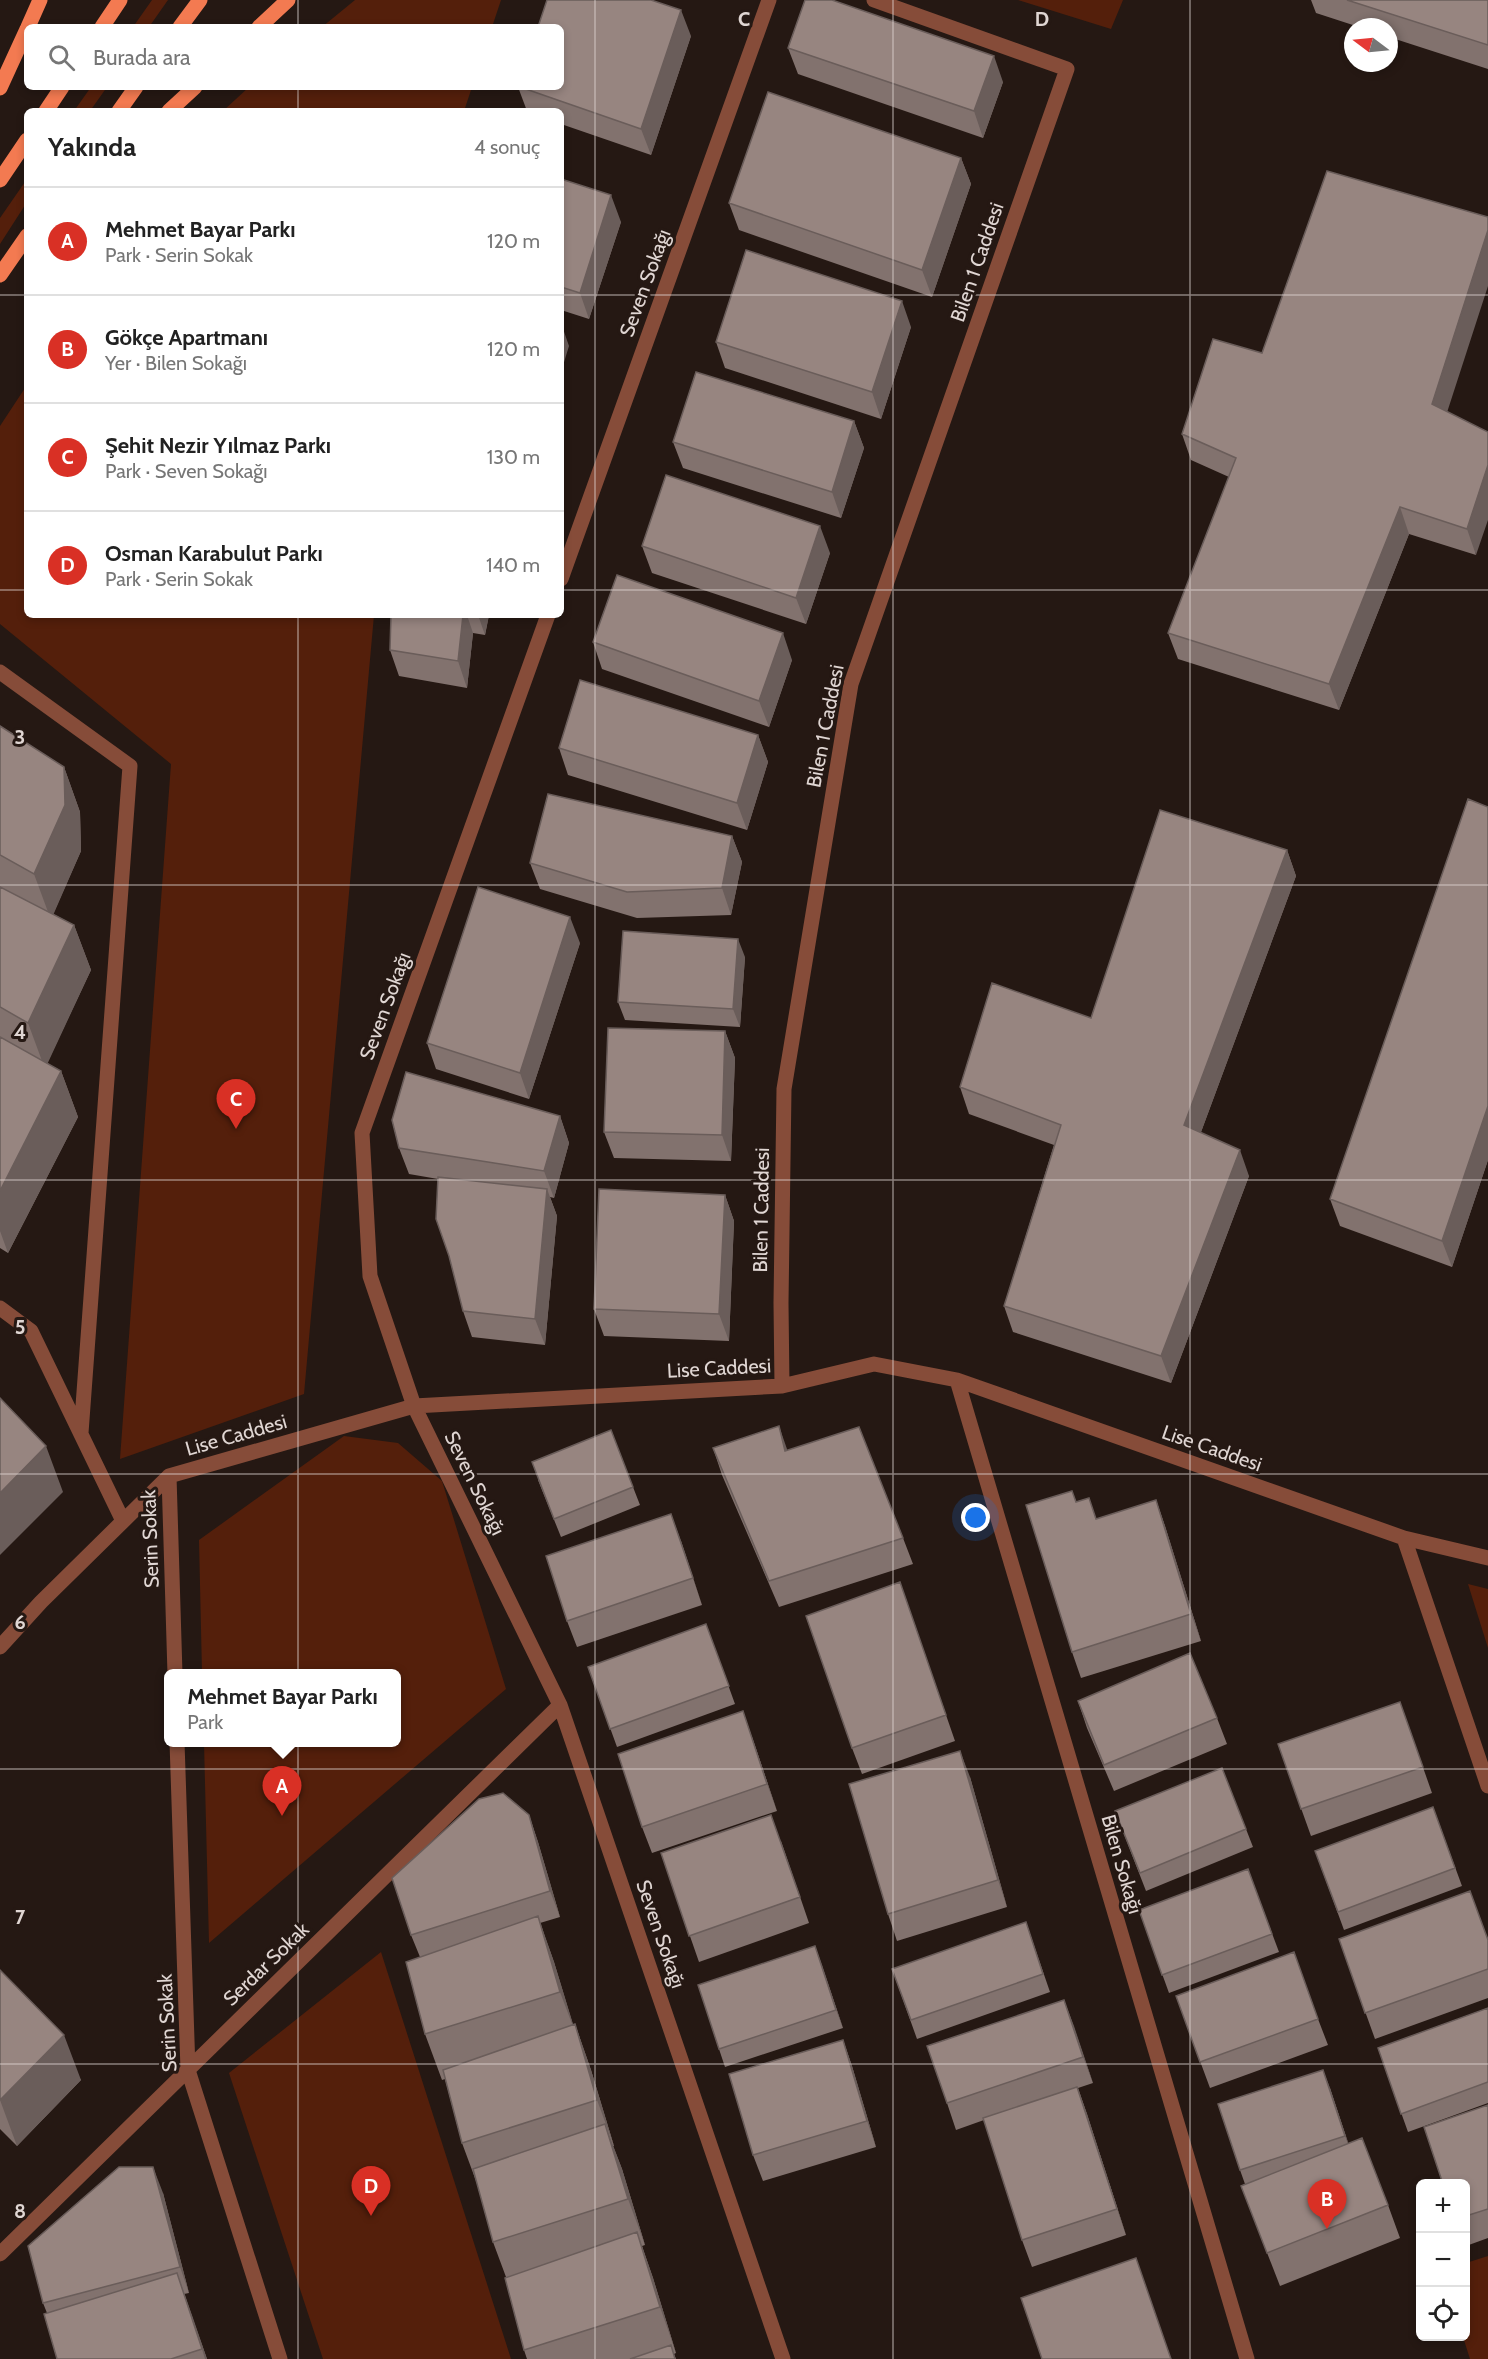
<!DOCTYPE html>
<html lang="tr">
<head>
<meta charset="utf-8">
<style>
	:root { --surface:#fff; --page:#f6f6f6; --text:#222; --muted:#767676; --line:#e0e0e0; --accent:#d93025 }
	body { margin:0; font-family:Cabin,sans-serif; background:var(--page); color:var(--text) }
	.controls { position:absolute; right:18px; bottom:18px; display:grid; overflow:hidden; border-radius:9px; box-shadow:0 3px 9px #0003 }
	.controls button { width:54px; height:54px; display:grid; place-items:center; padding:0; border:0; border-bottom:2px solid var(--line); background:var(--surface); color:var(--text); font:30px sans-serif }
	.compass { position:absolute; left:1344px; top:18px; width:54px; height:54px; border-radius:50%; background:var(--surface); box-shadow:0 3px 9px #0003; rotate:286deg }
	.you { position:absolute; left:976px; top:1518px; width:21px; height:21px; margin:-15px; border:4px solid #fff; border-radius:50%; background:#1a73e8; box-shadow:0 0 0 9px #1a73e833 }
	.badge { display:grid; place-items:center; width:39px; height:39px; border-radius:50%; background:var(--accent); color:#fff; font-size:20px; font-weight:700 }
	.pin { position:absolute; translate:-50% -50px; filter:drop-shadow(0 2px 3px #0008) }
	.pin::after { content:''; position:absolute; top:32px; width:21px; height:18px; background:inherit; clip-path:polygon(0 0,100% 0,50% 100%) }
	.popup { position:absolute; left:164px; top:1669px; width:237px; height:78px; box-sizing:border-box; display:grid; place-content:center; border-radius:9px; background:var(--surface); filter:drop-shadow(0 2px 4px #0005); font-size:20px; white-space:nowrap; color:var(--muted) }
	.popup b { font-size:22px; color:var(--text) }
	.popup::after { content:''; position:absolute; left:50%; top:100%; margin-left:-12px; border:12px solid transparent; border-top-color:var(--surface) }
	.list { margin:0; padding:0; list-style:none }
	h2 { display:flex; justify-content:space-between; align-items:center; height:78px; margin:0; padding:0 24px; font-size:26px }
	h2 small { font-size:20px; font-weight:400; color:var(--muted) }
	.list li { display:grid; grid-template-columns:39px 1fr auto; gap:18px; align-items:center; box-sizing:border-box; height:108px; padding:0 24px; border-top:2px solid var(--line) }
	.list b { display:block; font-size:22px; white-space:nowrap }
	.list p { margin:0; font-size:20px; white-space:nowrap; color:var(--muted) }
	.list em { font-size:20px; font-style:normal; color:var(--muted) }
	.icon { flex:none; width:33px; height:33px; fill:none; stroke:currentColor; stroke-width:2; stroke-linecap:round; stroke-linejoin:round }
	.map { position:relative; flex:none; width:1488px; height:2359px; overflow:hidden }
	.search { position:absolute; background:var(--surface); box-shadow:0 3px 9px #0003; left:24px; top:24px; width:540px; height:66px; display:flex; align-items:center; gap:15px; box-sizing:border-box; padding:0 21px; border-radius:9px; color:var(--muted); font-size:22px }
	.panel { position:absolute; background:var(--surface); box-shadow:0 3px 9px #0003; left:24px; top:108px; width:540px; height:510px; border-radius:9px }
	.map>svg:first-child { display:block }
	.green { fill:#541f0b }
	.lines { fill:none; stroke-linecap:round; stroke-linejoin:round }
	.minor { stroke:#864c39; stroke-width:15 }
	.major { stroke:#f37a51; stroke-width:15 }
	.wall { fill:#82726e }
	.shaded-wall { fill:#6a5d5a }
	.building { fill:#978580; stroke:#6a5d5a; stroke-width:1.5 }
	.grid { fill:none; stroke:#e0d6d3; stroke-width:1.5; stroke-opacity:0.55 }
	.labels { text-anchor:middle; dominant-baseline:central; stroke-width:6; stroke-linejoin:round; paint-order:stroke }
	.street-label { font-size:20px; fill:#e0d6d3; stroke:#251813 }
	.grid-label { font-size:20px; text-anchor:middle; font-weight:bold; fill:#e0d6d3; stroke:#251813; stroke-width:6; stroke-linejoin:round; paint-order:stroke }
</style>
</head>
<body>
<div class="map">
<svg width="1488" height="2359" viewBox="0 0 1488 2359">
	<rect width="100%" height="100%" fill="#251813"/>
	<!-- green -->
	<path class="green" d="M 152,0 L 168,0 L 149,27 L 133,27 Z
		M 355,0 L 501,0 L 492,27 L 322,27 Z
		M 1018,0 L 1123,0 L 1111,29 Z
		M 91,87 L 107,87 L 90,111 L 74,111 Z
		M 249,87 L 472,87 L 464,111 L 223,111 Z
		M 27,179 L 27,202 L 0,244 L 0,218 Z
		M 27,385 L 27,615 L 374,615 L 304,1394 L 120,1459 L 171,764 L 0,624 L 0,426 Z
		M 344,1436 L 398,1443 L 442,1481 L 506,1689 L 209,1943 L 204,1743 L 396,1742 L 396,1674 L 202,1673 L 199,1540 Z
		M 1468,1584 L 1488,1589 L 1488,1648 Z
		M 381,1952 L 511,2359 L 323,2359 L 229,2073 Z
		M 1488,2256 L 1488,2359 L 1470,2359 L 1463,2337 L 1466,2263 Z"/>
	<g class="lines">
		<!-- minor -->
		<path class="minor" d="M 561,579 L 769,0
			M 548,615 L 362,1133 L 370,1276 L 414,1406 L 560,1705 L 783,2359
			M 0,672 L 130,766 L 81,1433
			M 0,1308 L 31,1331 L 123,1521
			M 957,1380 L 1247,2359
			M 782,1386 L 781,1303 L 784,1089 L 851,684 L 1067,69 L 874,0
			M 169,1476 L 175,1674
			M 1404,1538 L 1488,1786
			M 0,1647 L 41,1602 L 169,1476 L 414,1406 L 782,1386 L 874,1364 L 957,1380 L 1404,1538 L 1488,1558
			M 177,1742 L 188,2070 L 280,2359
			M 0,2254 L 560,1705"/>
		<!-- major -->
		<path class="major" d="M 28,27 L 40,0
			M 102,27 L 120,0
			M 180,27 L 200,0
			M 259,27 L 288,0
			M 0,88 L 27,29
			M 46,111 L 62,87
			M 119,111 L 136,87
			M 169,111 L 195,87
			M 0,180 L 27,140
			M 0,275 L 27,236"/>
	</g>
	<!-- wall -->
	<path class="wall" d="M 1311,0 L 1488,0 L 1488,69 L 1389,37 L 1389,27 L 1359,27 L 1316,13 Z
		M 691,36 L 651,155 L 561,124 L 561,111 L 527,111 L 518,87 L 561,87 Z
		M 788,48 L 1003,82 L 983,138 L 798,74 Z
		M 961,158 L 971,184 L 932,297 L 739,230 L 729,203 Z
		M 561,179 L 621,222 L 589,319 L 561,310 Z
		M 911,327 L 881,419 L 725,368 L 716,342 Z
		M 1447,412 L 1476,555 L 1409,534 L 1339,710 L 1178,659 L 1168,633 L 1229,477 L 1191,460 L 1182,434 Z
		M 854,421 L 864,448 L 841,518 L 683,468 L 673,442 Z
		M 642,546 L 830,553 L 806,624 L 652,573 Z
		M 391,615 L 489,615 L 485,635 L 473,633 L 467,688 L 399,676 L 390,650 Z
		M 593,642 L 792,660 L 769,727 L 602,669 Z
		M 0,726 L 64,767 L 80,812 L 81,851 L 53,914 L 74,925 L 91,970 L 47,1063 L 61,1071 L 78,1117 L 8,1253 L 0,1248 Z
		M 758,735 L 768,762 L 747,830 L 568,775 L 559,748 Z
		M 1488,807 L 1488,1160 L 1452,1267 L 1340,1226 L 1330,1199 Z
		M 732,836 L 742,862 L 731,915 L 637,918 L 540,889 L 530,863 Z
		M 1287,850 L 1296,876 L 1201,1132 L 1249,1176 L 1171,1383 L 1013,1332 L 1004,1306 L 1054,1145 L 969,1114 L 960,1087 L 1091,1018 Z
		M 580,943 L 529,1099 L 436,1069 L 427,1043 Z
		M 745,957 L 740,1027 L 625,1020 L 618,1002 Z
		M 725,1031 L 735,1058 L 731,1161 L 614,1158 L 604,1132 Z
		M 560,1116 L 569,1143 L 554,1198 L 550,1197 L 557,1216 L 545,1345 L 472,1337 L 463,1311 L 438,1179 L 409,1174 L 399,1148 Z
		M 725,1195 L 734,1221 L 729,1341 L 604,1336 L 594,1309 Z
		M 713,1448 L 788,1450 L 903,1538 L 913,1564 L 779,1607 L 722,1475 Z
		M 538,1480 L 633,1487 L 640,1505 L 561,1537 Z
		M 1072,1491 L 1076,1502 L 1089,1498 L 1096,1519 L 1156,1500 L 1165,1526 L 1201,1641 L 1081,1678 L 1072,1652 Z
		M 681,1541 L 702,1605 L 577,1647 L 567,1621 Z
		M 900,1582 L 955,1741 L 862,1774 L 852,1748 Z
		M 706,1624 L 735,1704 L 617,1747 L 588,1667 Z
		M 1078,1701 L 1217,1718 L 1227,1744 L 1114,1791 L 1087,1728 Z
		M 1400,1702 L 1432,1793 L 1311,1836 L 1278,1744 Z
		M 752,1737 L 777,1811 L 652,1853 L 642,1827 Z
		M 970,1777 L 1007,1907 L 897,1941 L 888,1914 Z
		M 1433,1807 L 1462,1886 L 1344,1930 L 1315,1851 Z
		M 1115,1811 L 1246,1829 L 1253,1847 L 1146,1891 Z
		M 529,1815 L 538,1842 L 560,1917 L 540,1923 L 554,1962 L 573,2025 L 575,2024 L 591,2070 L 614,2146 L 613,2146 L 622,2169 L 645,2245 L 642,2246 L 653,2278 L 676,2353 L 674,2354 L 676,2359 L 527,2359 L 524,2350 L 506,2277 L 493,2242 L 479,2189 L 462,2143 L 445,2079 L 442,2080 L 425,2034 L 420,1957 L 411,1935 Z
		M 781,1841 L 809,1923 L 699,1962 L 661,1853 Z
		M 1248,1869 L 1279,1952 L 1169,1993 L 1139,1910 Z
		M 1026,1922 L 1050,1992 L 917,2039 L 892,1969 Z
		M 1339,1939 L 1488,1940 L 1488,1998 L 1375,2039 Z
		M 815,1946 L 843,2028 L 725,2067 L 719,2049 Z
		M 0,1970 L 81,2080 L 17,2146 L 0,2129 Z
		M 1176,1996 L 1318,2019 L 1328,2045 L 1210,2088 Z
		M 1064,2000 L 1093,2083 L 1078,2088 L 1087,2114 L 1126,2235 L 1032,2267 L 1022,2240 L 984,2120 L 956,2130 L 947,2103 Z
		M 1488,2008 L 1488,2103 L 1408,2132 L 1378,2048 Z
		M 843,2040 L 852,2066 L 876,2147 L 763,2181 L 753,2155 Z
		M 1330,2088 L 1348,2143 L 1388,2205 L 1400,2238 L 1280,2286 L 1241,2186 L 1245,2184 L 1240,2170 Z
		M 1488,2105 L 1488,2238 L 1466,2246 L 1466,2184 Z
		M 163,2193 L 189,2293 L 184,2294 L 207,2359 L 57,2359 L 47,2313 L 43,2303 Z"/>
	<!-- shaded-wall -->
	<path class="shaded-wall" d="M 681,10 L 691,36 L 651,155 L 641,129 Z
		M 994,56 L 1003,82 L 983,138 L 974,111 Z
		M 961,158 L 971,184 L 932,297 L 922,270 Z
		M 611,195 L 621,222 L 589,319 L 580,293 Z
		M 1488,230 L 1488,286 L 1441,431 L 1432,404 Z
		M 902,301 L 911,327 L 881,419 L 872,392 Z
		M 561,323 L 569,346 L 561,372 Z
		M 854,421 L 864,448 L 841,518 L 832,492 Z
		M 1488,465 L 1488,520 L 1476,555 L 1467,529 Z
		M 1400,507 L 1409,534 L 1339,710 L 1329,684 Z
		M 820,526 L 830,553 L 806,624 L 796,598 Z
		M 463,615 L 467,615 L 473,633 L 467,688 L 458,661 Z
		M 478,615 L 489,615 L 485,635 Z
		M 783,633 L 792,660 L 769,727 L 759,701 Z
		M 758,735 L 768,762 L 747,830 L 737,803 Z
		M 64,767 L 80,812 L 81,851 L 51,920 L 34,874 Z
		M 732,836 L 742,862 L 731,915 L 722,888 Z
		M 1287,850 L 1296,876 L 1194,1151 L 1184,1125 Z
		M 570,917 L 580,943 L 529,1099 L 520,1073 Z
		M 74,925 L 91,970 L 45,1069 L 28,1023 Z
		M 738,939 L 745,957 L 740,1027 L 733,1009 Z
		M 725,1031 L 735,1058 L 731,1161 L 722,1135 Z
		M 61,1071 L 78,1117 L 8,1253 L 0,1231 L 0,1191 Z
		M 1488,1106 L 1488,1160 L 1452,1267 L 1442,1241 Z
		M 560,1116 L 569,1143 L 554,1198 L 544,1171 Z
		M 1240,1150 L 1249,1176 L 1171,1383 L 1161,1356 Z
		M 547,1189 L 557,1216 L 545,1345 L 535,1319 Z
		M 725,1195 L 734,1221 L 729,1341 L 719,1314 Z
		M 779,1426 L 788,1452 L 785,1451 Z
		M 46,1446 L 63,1492 L 0,1555 L 0,1493 Z
		M 1156,1500 L 1165,1526 L 1201,1641 L 1191,1614 Z
		M 671,1514 L 681,1541 L 702,1605 L 693,1578 Z
		M 743,1711 L 752,1737 L 777,1811 L 767,1784 Z
		M 960,1751 L 970,1777 L 1007,1907 L 998,1880 Z
		M 529,1815 L 538,1842 L 560,1917 L 550,1891 Z
		M 538,1916 L 554,1962 L 577,2037 L 560,1992 Z
		M 815,1946 L 822,1965 L 843,2028 L 836,2010 Z
		M 1064,2000 L 1074,2026 L 1093,2083 L 1083,2057 Z
		M 575,2024 L 591,2070 L 614,2146 L 597,2100 Z
		M 64,2035 L 81,2080 L 17,2146 L 0,2100 Z
		M 843,2040 L 852,2066 L 876,2147 L 867,2121 Z
		M 1323,2070 L 1330,2088 L 1352,2154 L 1345,2136 Z
		M 1077,2087 L 1087,2114 L 1126,2235 L 1117,2209 Z
		M 605,2124 L 622,2169 L 645,2245 L 628,2199 Z
		M 153,2167 L 163,2193 L 189,2293 L 180,2267 Z
		M 637,2232 L 653,2278 L 676,2353 L 660,2307 Z
		M 177,2273 L 193,2318 L 207,2359 L 205,2359 L 202,2349 Z"/>
	<!-- building -->
	<path class="building" d="M 547,0 L 651,0 L 681,10 L 641,129 L 520,87 L 561,87 L 561,27 L 538,27 Z
		M 805,0 L 832,0 L 994,56 L 974,111 L 788,48 Z
		M 1347,0 L 1488,0 L 1488,45 Z
		M 768,92 L 961,158 L 922,270 L 729,203 Z
		M 1327,171 L 1488,217 L 1488,230 L 1432,404 L 1488,432 L 1488,465 L 1467,529 L 1400,507 L 1329,684 L 1168,633 L 1236,458 L 1182,434 L 1213,339 L 1262,353 Z
		M 561,179 L 611,195 L 580,293 L 561,287 Z
		M 746,250 L 902,301 L 872,392 L 716,342 Z
		M 696,372 L 854,421 L 832,492 L 673,442 Z
		M 666,475 L 820,526 L 796,598 L 642,546 Z
		M 617,575 L 783,633 L 759,701 L 593,642 Z
		M 391,615 L 463,615 L 458,661 L 390,650 Z
		M 580,680 L 758,735 L 737,803 L 559,748 Z
		M 0,726 L 64,767 L 65,805 L 34,874 L 0,855 Z
		M 548,794 L 732,836 L 722,888 L 627,892 L 530,863 Z
		M 1468,799 L 1488,807 L 1488,1106 L 1442,1241 L 1330,1199 Z
		M 1160,810 L 1287,850 L 1184,1125 L 1240,1150 L 1161,1356 L 1004,1306 L 1061,1125 L 960,1087 L 992,983 L 1091,1018 Z
		M 0,887 L 74,925 L 28,1023 L 0,1007 Z
		M 478,887 L 570,917 L 520,1073 L 427,1043 Z
		M 623,931 L 738,939 L 733,1009 L 618,1002 Z
		M 608,1028 L 725,1031 L 722,1135 L 604,1132 Z
		M 0,1037 L 61,1071 L 0,1191 Z
		M 406,1072 L 560,1116 L 544,1171 L 399,1148 L 392,1120 Z
		M 438,1177 L 547,1189 L 535,1319 L 463,1311 L 449,1256 L 436,1219 Z
		M 599,1189 L 725,1195 L 719,1314 L 594,1309 Z
		M 0,1398 L 46,1446 L 0,1493 Z
		M 779,1426 L 785,1451 L 859,1427 L 903,1538 L 769,1581 L 713,1448 Z
		M 611,1430 L 633,1487 L 554,1519 L 532,1462 Z
		M 1072,1491 L 1076,1502 L 1089,1498 L 1096,1519 L 1156,1500 L 1191,1614 L 1072,1652 L 1026,1505 Z
		M 671,1514 L 693,1578 L 567,1621 L 546,1556 Z
		M 900,1582 L 946,1715 L 852,1748 L 806,1616 Z
		M 706,1624 L 729,1686 L 610,1729 L 588,1667 Z
		M 1190,1653 L 1217,1718 L 1104,1765 L 1078,1701 Z
		M 1400,1702 L 1423,1767 L 1301,1809 L 1278,1744 Z
		M 743,1711 L 767,1784 L 642,1827 L 618,1754 Z
		M 960,1751 L 998,1880 L 888,1914 L 849,1784 Z
		M 1222,1768 L 1246,1829 L 1140,1873 L 1115,1811 Z
		M 503,1793 L 529,1815 L 550,1891 L 411,1935 L 392,1878 L 479,1799 Z
		M 1433,1807 L 1455,1868 L 1338,1912 L 1315,1851 Z
		M 771,1815 L 800,1897 L 689,1936 L 661,1853 Z
		M 1248,1869 L 1272,1934 L 1162,1975 L 1139,1910 Z
		M 1470,1891 L 1488,1940 L 1488,1969 L 1365,2013 L 1339,1939 Z
		M 538,1916 L 560,1992 L 425,2034 L 406,1962 Z
		M 1026,1922 L 1043,1974 L 911,2020 L 892,1969 Z
		M 815,1946 L 836,2010 L 719,2049 L 698,1985 Z
		M 1294,1952 L 1318,2019 L 1200,2062 L 1176,1996 Z
		M 0,1970 L 64,2035 L 0,2100 Z
		M 1064,2000 L 1083,2057 L 947,2103 L 927,2046 Z
		M 1488,2008 L 1488,2082 L 1401,2114 L 1378,2048 Z
		M 575,2024 L 597,2100 L 462,2143 L 443,2070 Z
		M 843,2040 L 867,2121 L 753,2155 L 729,2074 Z
		M 1323,2070 L 1345,2136 L 1240,2170 L 1218,2104 Z
		M 1077,2087 L 1117,2209 L 1022,2240 L 983,2118 Z
		M 1488,2105 L 1488,2209 L 1466,2216 L 1466,2184 L 1443,2184 L 1424,2127 Z
		M 605,2124 L 628,2199 L 493,2242 L 473,2169 Z
		M 1362,2138 L 1388,2205 L 1267,2253 L 1241,2186 Z
		M 119,2167 L 153,2167 L 180,2267 L 43,2303 L 28,2246 Z
		M 637,2232 L 660,2307 L 524,2350 L 505,2278 Z
		M 1136,2258 L 1171,2359 L 1042,2359 L 1021,2298 Z
		M 177,2273 L 202,2349 L 171,2359 L 57,2359 L 44,2314 Z
		M 671,2345 L 675,2359 L 630,2359 Z"/>
	<!-- grid -->
	<path class="grid" d="M 298,0 L 298,27M 595,0 L 595,2359M 893,0 L 893,2359M 1190,0 L 1190,2359M 298,87 L 298,111M 0,295 L 27,295M 561,295 L 1488,295M 0,590 L 27,590M 561,590 L 1488,590M 298,615 L 298,2359M 0,885 L 1488,885M 0,1180 L 1488,1180M 0,1474 L 1488,1474M 0,1769 L 1488,1769M 0,2064 L 1488,2064"/>
	<g class="labels">
		<!-- street labels -->
		<g class="street-label">
			<text transform="translate(977 262) rotate(-71)">Bilen 1 Caddesi</text>
			<text transform="translate(645 283) rotate(-70)">Seven Sokağı</text>
			<text transform="translate(825 726) rotate(-79)">Bilen 1 Caddesi</text>
			<text transform="translate(385 1006) rotate(-70)">Seven Sokağı</text>
			<text transform="translate(761 1210) rotate(-89)">Bilen 1 Caddesi</text>
			<text transform="translate(719 1368) rotate(-3)">Lise Caddesi</text>
			<text transform="translate(236 1435) rotate(-16)">Lise Caddesi</text>
			<text transform="translate(1212 1448) rotate(19)">Lise Caddesi</text>
			<text transform="translate(475 1483) rotate(64)">Seven Sokağı</text>
			<text transform="translate(150 1539) rotate(-92)">Serin Sokak</text>
			<text transform="translate(1122 1864) rotate(74)">Bilen Sokağı</text>
			<text transform="translate(661 1934) rotate(71)">Seven Sokağı</text>
			<text transform="translate(266 1964) rotate(-44)">Serdar Sokak</text>
			<text transform="translate(167 2023) rotate(-93)">Serin Sokak</text>
		</g>
	</g>
	<g class="grid-label">
		<text x="744" y="26">C</text>
		<text x="1042" y="26">D</text>
		<text x="20" y="744">3</text>
		<text x="20" y="1039">4</text>
		<text x="20" y="1334">5</text>
		<text x="20" y="1629">6</text>
		<text x="20" y="1924">7</text>
		<text x="20" y="2218">8</text>
	</g>
</svg>
<div class="controls">
<button>+</button>
<button>−</button>
<button><svg class="icon" aria-label="locate" viewBox="0 0 24 24"><circle cx="12" cy="12" r="6"/><path d="M12 2v4M12 18v4M2 12h4M18 12h4"/></svg></button>
</div>
<svg class="compass" viewBox="-18 -18 36 36"><path d="M0-13l5 13h-10z" fill="#e53935"/><path d="M0 13l5-13h-10z" fill="#767676"/></svg>
<div class="you"></div>
<div class="pin badge" style="left:282px;top:1816px">A</div>
<div class="popup"><b>Mehmet Bayar Parkı</b>Park</div>
<div class="pin badge" style="left:1327px;top:2229px">B</div>
<div class="pin badge" style="left:236px;top:1129px">C</div>
<div class="pin badge" style="left:371px;top:2216px">D</div>
<div class="search"><svg class="icon" aria-label="search" viewBox="0 0 24 24"><circle cx="10" cy="10" r="6"/><path d="M15 15l6 6"/></svg>Burada ara</div>
<section class="panel">
<h2>Yakında<small>4 sonuç</small></h2>
<ul class="list">
<li><span class="badge">A</span><div><b>Mehmet Bayar Parkı</b><p>Park · Serin Sokak</p></div><em>120 m</em></li>
<li><span class="badge">B</span><div><b>Gökçe Apartmanı</b><p>Yer · Bilen Sokağı</p></div><em>120 m</em></li>
<li><span class="badge">C</span><div><b>Şehit Nezir Yılmaz Parkı</b><p>Park · Seven Sokağı</p></div><em>130 m</em></li>
<li><span class="badge">D</span><div><b>Osman Karabulut Parkı</b><p>Park · Serin Sokak</p></div><em>140 m</em></li>
</ul>
</section>
</div>
</body>
</html>
